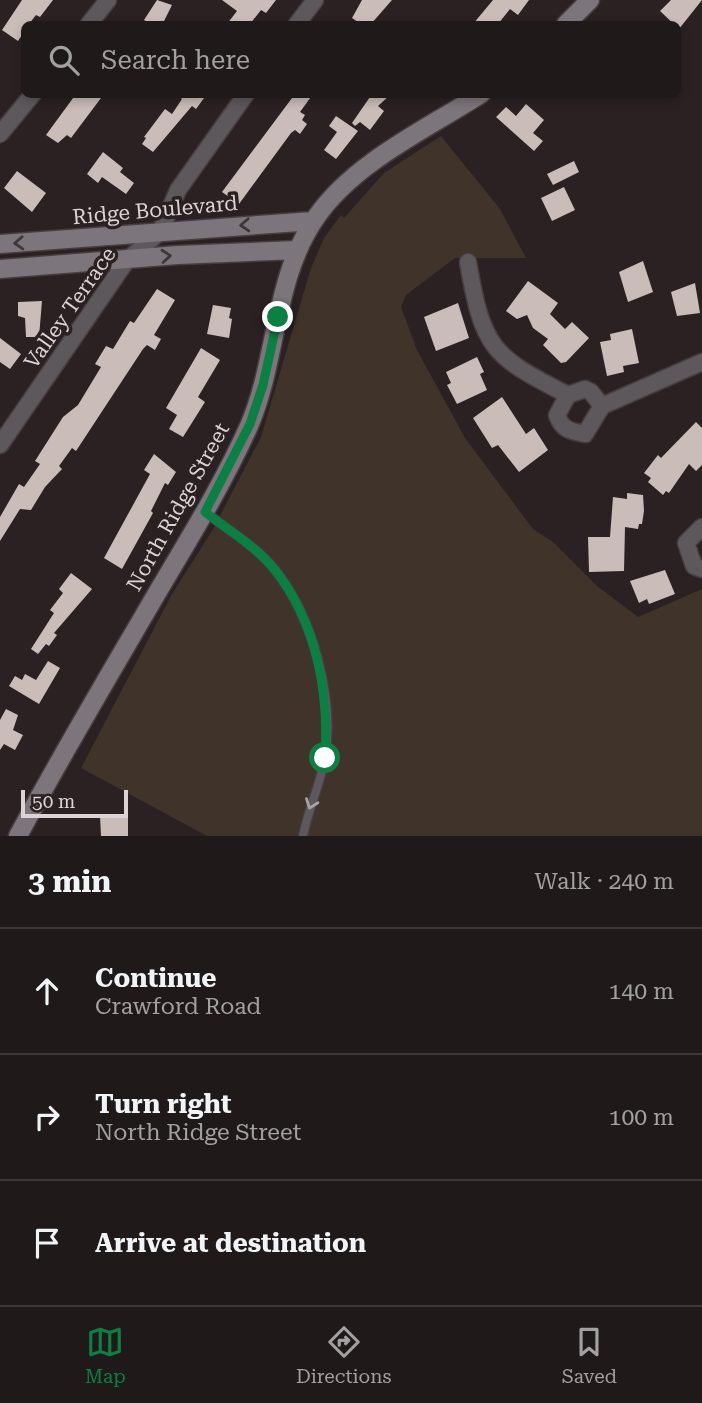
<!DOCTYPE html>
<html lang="en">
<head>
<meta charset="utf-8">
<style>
	:root { --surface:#20191a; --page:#282223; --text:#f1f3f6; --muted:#a2a0a2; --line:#3d3839; --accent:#0b8043 }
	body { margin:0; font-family:"Roboto Serif",serif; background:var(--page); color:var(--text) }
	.scale { position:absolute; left:21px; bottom:18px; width:107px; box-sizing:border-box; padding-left:7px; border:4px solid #dbd3d5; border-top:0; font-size:19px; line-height:24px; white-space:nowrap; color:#dbd3d5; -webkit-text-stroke:5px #2b2123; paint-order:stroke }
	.stop { position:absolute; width:21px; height:21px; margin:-16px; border:5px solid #0b8043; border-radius:50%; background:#fff }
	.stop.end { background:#0b8043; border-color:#fff; box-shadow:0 2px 7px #0008 }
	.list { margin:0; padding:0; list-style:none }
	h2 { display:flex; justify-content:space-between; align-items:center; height:91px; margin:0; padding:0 28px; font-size:30px }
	h2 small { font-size:23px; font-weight:400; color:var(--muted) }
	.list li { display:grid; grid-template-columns:46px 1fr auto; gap:21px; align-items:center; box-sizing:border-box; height:126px; padding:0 28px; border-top:2px solid var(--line) }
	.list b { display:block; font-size:26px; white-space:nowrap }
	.list p { margin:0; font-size:23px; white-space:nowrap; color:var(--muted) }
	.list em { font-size:23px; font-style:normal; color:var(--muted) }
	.icon { flex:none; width:38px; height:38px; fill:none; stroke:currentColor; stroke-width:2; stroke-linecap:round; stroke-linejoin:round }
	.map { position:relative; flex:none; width:702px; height:836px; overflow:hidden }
	.search { position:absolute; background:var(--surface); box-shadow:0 4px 10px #0003; left:21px; right:21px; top:21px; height:77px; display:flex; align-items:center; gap:18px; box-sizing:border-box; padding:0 24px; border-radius:10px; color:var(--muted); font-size:26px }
	.sheet { height:469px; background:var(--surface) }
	nav { display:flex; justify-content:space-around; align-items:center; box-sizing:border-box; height:98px; border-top:2px solid var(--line); background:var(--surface); font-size:19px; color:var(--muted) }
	nav a { display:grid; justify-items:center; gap:4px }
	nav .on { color:var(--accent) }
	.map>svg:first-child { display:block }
	.green { fill:#403329 }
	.building { fill:#cabcb9 }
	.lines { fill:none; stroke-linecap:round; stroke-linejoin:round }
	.lane-casing { stroke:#473d3f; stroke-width:11 }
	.street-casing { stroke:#473d3f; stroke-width:19 }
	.secondary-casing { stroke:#473d3f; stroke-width:21 }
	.lane { stroke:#5d585c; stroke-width:8 }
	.street { stroke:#5d585c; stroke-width:16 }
	.secondary { stroke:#7c757b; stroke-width:18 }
	.oneway { stroke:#3f3639 }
	.oneway2 { stroke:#a9a2a5 }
	.route { stroke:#0b8043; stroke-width:9 }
	.labels { text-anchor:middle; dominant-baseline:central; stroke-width:7; stroke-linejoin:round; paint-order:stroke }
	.street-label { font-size:21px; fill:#dbd3d5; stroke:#2b2123 }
</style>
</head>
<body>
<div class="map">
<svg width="702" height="836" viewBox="0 0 702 836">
	<rect width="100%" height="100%" fill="#2b2123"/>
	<!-- green -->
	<path class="green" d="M 441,136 L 500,209 L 526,258 L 455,258 L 406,295 L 401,307 L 417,350 L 465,438 L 533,529 L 553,542 L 597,586 L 638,617 L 702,589 L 702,836 L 207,836 L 81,768 L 172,594 L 212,531 L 261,437 L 311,268 L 324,238 L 341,215 L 344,218 L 384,173 Z"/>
	<!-- building -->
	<path class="building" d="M 22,0 L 53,0 L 40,17 L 36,15 L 29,24 L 24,24 L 24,32 L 18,41 L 2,30 Z
		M 157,0 L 172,5 L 164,21 L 151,24 L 144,20 Z
		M 222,0 L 276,0 L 266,13 L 261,10 L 250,24 L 227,24 L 237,11 Z
		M 362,0 L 392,0 L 371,24 L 361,24 L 352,18 Z
		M 493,0 L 529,0 L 518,15 L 510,9 L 498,24 L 473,24 Z
		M 671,0 L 702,0 L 679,29 L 660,11 Z
		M 76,94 L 104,94 L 71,138 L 67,135 L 58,143 L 46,135 Z
		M 176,94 L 207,94 L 196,109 L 192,106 L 153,152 L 142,144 L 146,138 L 144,137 L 165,109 L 172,114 L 182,99 Z
		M 295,94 L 313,94 L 300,112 L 305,115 L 302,120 L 307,124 L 300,134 L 295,130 L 291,133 L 239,204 L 222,192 Z
		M 372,94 L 391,94 L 378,106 L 384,111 L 370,130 L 360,122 L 355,126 L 352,123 Z
		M 526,104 L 544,120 L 533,133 L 543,141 L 534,151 L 496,117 L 506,107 L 516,116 Z
		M 336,116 L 358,131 L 336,159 L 324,150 L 337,132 L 329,126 Z
		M 103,152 L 123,168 L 120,172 L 134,183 L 126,194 L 102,177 L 98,183 L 87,174 Z
		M 574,161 L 579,172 L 553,185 L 547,174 Z
		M 17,171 L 46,193 L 32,212 L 4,188 Z
		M 564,187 L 575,210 L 552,221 L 541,198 Z
		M 643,261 L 653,292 L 628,302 L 619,272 Z
		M 528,281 L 558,303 L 550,314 L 565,329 L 572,322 L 589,338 L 566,362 L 561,363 L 543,345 L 548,339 L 533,328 L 527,315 L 517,319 L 506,311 Z
		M 695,283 L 700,313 L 677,316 L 671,292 Z
		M 157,289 L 175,300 L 154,335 L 161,339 L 155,350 L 147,345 L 143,349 L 76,451 L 72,448 L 59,466 L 62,469 L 45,487 L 31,510 L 20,509 L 0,541 L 0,517 L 19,484 L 24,487 L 40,464 L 35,461 L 63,417 L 78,405 L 101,367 L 95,364 L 106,346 L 113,349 L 130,321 L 134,323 Z
		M 42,301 L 39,337 L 26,337 L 25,318 L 18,316 L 18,302 Z
		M 458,303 L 469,338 L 436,351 L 424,317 Z
		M 213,305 L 231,308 L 229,318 L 232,319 L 229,338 L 207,334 Z
		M 632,329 L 639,363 L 623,366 L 624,372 L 607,376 L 600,342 L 611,340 L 610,334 Z
		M 0,338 L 21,354 L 10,369 L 0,362 Z
		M 201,348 L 220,360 L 198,397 L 205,402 L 183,437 L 169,429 L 177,415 L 166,408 Z
		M 477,357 L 484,372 L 480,374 L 487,390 L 457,404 L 447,385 L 451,383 L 446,372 Z
		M 502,397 L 526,434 L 534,428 L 548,450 L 519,472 L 498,445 L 492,448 L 473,418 Z
		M 696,422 L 702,428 L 702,465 L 696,471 L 689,464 L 669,493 L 666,491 L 663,495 L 648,482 L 651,478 L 644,473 L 658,455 L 661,458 Z
		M 154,454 L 176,472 L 168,485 L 165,483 L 151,511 L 153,513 L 122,569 L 104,558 L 150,474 L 144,470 Z
		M 627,493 L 643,495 L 644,511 L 642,524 L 639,524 L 638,529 L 625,527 L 624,571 L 589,572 L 588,537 L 610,537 L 613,497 L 627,499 Z
		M 665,570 L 675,594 L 649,604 L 647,599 L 639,603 L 630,581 Z
		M 71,573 L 92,589 L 54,633 L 57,635 L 49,646 L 46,644 L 38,654 L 31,649 L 54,613 L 50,610 L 63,593 L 59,589 Z
		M 48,661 L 60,668 L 39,704 L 9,686 L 15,676 L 22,680 L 25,674 L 36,680 Z
		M 6,709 L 18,715 L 13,730 L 23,735 L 15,750 L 4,744 L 0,750 L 0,720 Z
		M 100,816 L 128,816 L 128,836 L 101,836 Z"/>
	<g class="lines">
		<defs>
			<path id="lane" d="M 205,512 C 228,530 257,547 275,570 C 313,618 335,699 325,758 C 320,785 308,810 303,836"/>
			<path id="street" d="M 89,24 L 108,0
				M 297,24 L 315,0
				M 0,134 L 33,94
				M 468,262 C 483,348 491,356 568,395 L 585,389 L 591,392 L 602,406
				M 568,395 L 557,415 C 562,430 570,431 585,434 L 602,406
				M 602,406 L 702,362
				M 0,445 L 127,260 L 160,232 L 178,190 L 246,94
				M 702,527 L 686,543 L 694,566 L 702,569"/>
			<path id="secondary" d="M 566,24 L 590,0
				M 0,244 L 313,221
				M 0,269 L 178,255 L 297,250
				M 18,836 C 62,754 110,674 157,593 C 189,539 223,484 249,426 C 278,359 273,278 317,216 C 355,162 425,130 481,94"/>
		</defs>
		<!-- lane casing -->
		<use href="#lane" class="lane-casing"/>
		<!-- street casing -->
		<use href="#street" class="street-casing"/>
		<!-- secondary casing -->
		<use href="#secondary" class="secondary-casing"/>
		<!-- lane -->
		<use href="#lane" class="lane"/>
		<!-- street -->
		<use href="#street" class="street"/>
		<!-- secondary -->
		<use href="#secondary" class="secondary"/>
	</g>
	<!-- one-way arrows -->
	<defs><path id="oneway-chevron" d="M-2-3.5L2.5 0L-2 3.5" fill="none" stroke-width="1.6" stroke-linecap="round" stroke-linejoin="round" transform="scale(1.75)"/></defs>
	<g class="oneway">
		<use href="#oneway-chevron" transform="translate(245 225) rotate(177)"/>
		<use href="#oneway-chevron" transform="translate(19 243) rotate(177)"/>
		<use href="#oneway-chevron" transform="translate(166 256) rotate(-5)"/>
	</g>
	<use class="oneway2" href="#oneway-chevron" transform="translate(311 804) rotate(110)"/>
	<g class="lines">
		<!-- route -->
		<path class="route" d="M 278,317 L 263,385 L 250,424 L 205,512 C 228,530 257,547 275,570 C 317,623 329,693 325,758"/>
	</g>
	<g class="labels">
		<!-- street labels -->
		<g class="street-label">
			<text transform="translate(155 210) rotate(-5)">Ridge Boulevard</text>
			<text transform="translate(70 308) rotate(-55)">Valley Terrace</text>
			<text transform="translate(178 507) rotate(-61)">North Ridge Street</text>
		</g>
	</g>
</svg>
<div class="scale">50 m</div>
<div class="stop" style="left:325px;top:758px"></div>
<div class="stop end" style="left:278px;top:317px"></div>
<div class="search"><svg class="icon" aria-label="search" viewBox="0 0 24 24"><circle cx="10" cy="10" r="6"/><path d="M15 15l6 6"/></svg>Search here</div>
</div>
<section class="sheet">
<h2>3 min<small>Walk · 240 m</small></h2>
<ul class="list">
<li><svg class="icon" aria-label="ahead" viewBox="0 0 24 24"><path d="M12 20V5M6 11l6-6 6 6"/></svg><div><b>Continue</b><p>Crawford Road</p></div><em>140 m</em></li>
<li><svg class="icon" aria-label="right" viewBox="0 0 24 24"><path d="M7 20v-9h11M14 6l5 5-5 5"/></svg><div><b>Turn right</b><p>North Ridge Street</p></div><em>100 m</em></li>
<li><svg class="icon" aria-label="arrive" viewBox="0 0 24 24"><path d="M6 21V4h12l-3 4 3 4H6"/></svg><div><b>Arrive at destination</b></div></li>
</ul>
</section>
<nav>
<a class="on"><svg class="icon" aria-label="map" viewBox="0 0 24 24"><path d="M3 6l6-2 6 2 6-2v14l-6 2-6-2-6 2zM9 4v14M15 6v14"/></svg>Map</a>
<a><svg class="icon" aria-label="directions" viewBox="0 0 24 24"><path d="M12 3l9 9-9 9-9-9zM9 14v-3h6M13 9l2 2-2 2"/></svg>Directions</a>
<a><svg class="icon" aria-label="saved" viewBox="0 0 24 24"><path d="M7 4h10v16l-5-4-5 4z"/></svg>Saved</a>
</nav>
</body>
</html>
